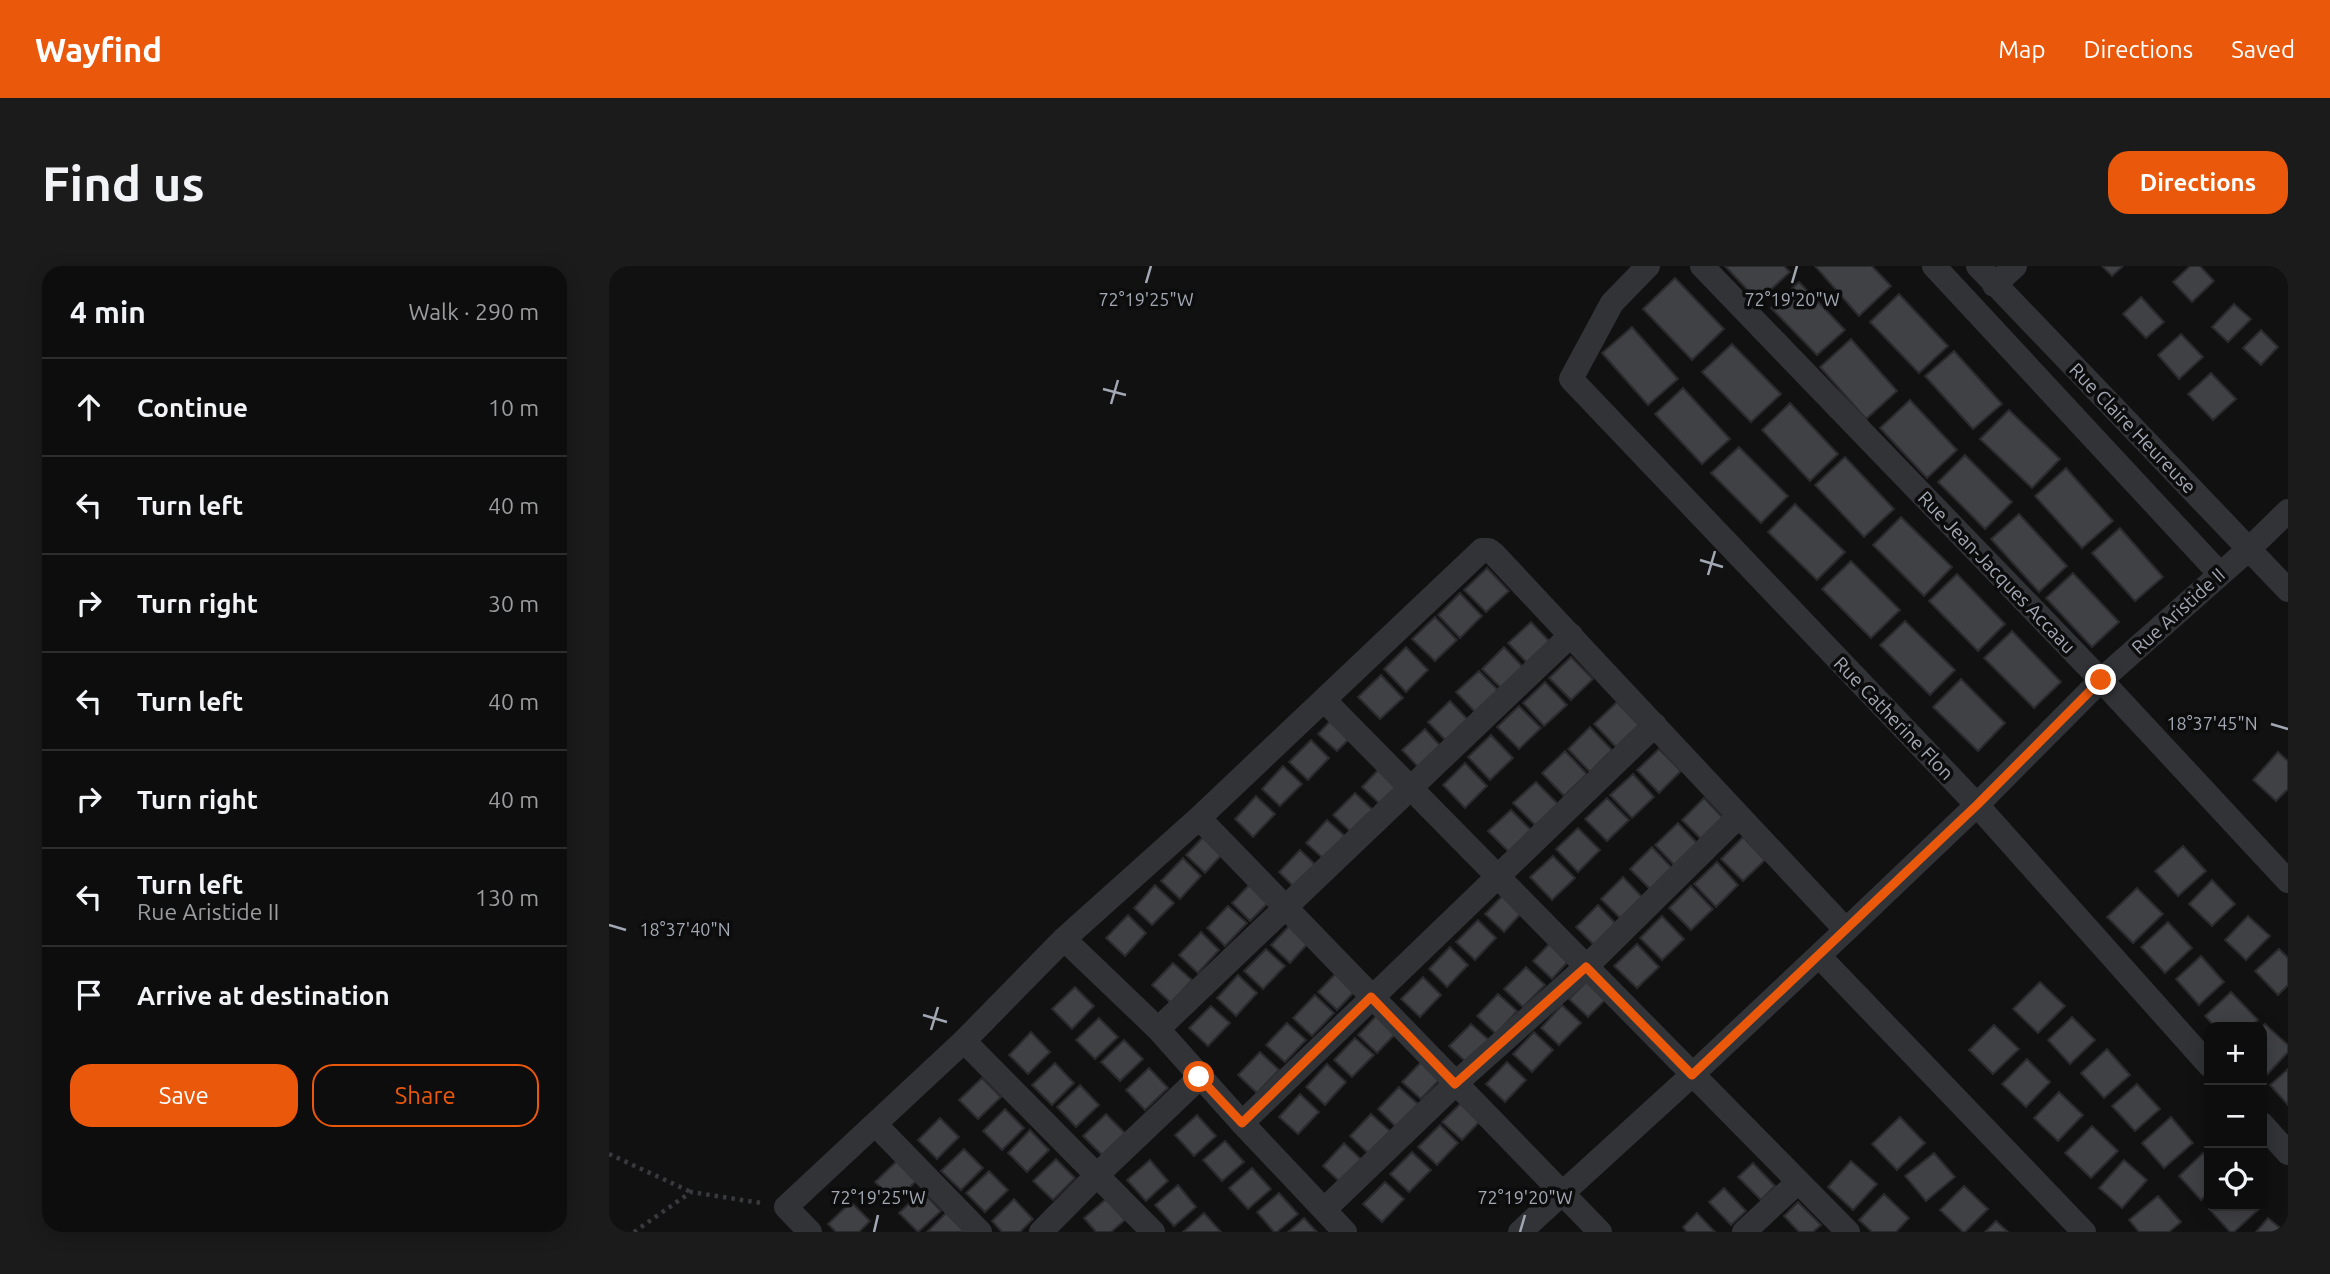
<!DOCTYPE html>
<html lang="en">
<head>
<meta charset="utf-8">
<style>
	:root { --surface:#0d0d0e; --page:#1b1b1c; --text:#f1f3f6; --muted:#9a9c9e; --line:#2d2d2e; --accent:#ea580c }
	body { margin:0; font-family:Ubuntu,sans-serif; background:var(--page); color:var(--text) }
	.controls { position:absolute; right:21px; bottom:21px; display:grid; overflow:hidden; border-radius:14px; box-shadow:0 4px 18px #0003 }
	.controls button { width:63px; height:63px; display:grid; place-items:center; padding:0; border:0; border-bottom:2px solid var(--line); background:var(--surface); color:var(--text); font:35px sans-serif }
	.stop { position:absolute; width:21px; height:21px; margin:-16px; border:5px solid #ea580c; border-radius:50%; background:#fff }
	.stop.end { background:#ea580c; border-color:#fff; box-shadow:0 2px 7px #0008 }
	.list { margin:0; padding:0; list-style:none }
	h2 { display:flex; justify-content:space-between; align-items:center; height:91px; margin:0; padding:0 28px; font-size:30px }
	h2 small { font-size:23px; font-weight:400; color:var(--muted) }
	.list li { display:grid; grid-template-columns:46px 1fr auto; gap:21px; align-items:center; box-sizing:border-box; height:98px; padding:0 28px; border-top:2px solid var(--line) }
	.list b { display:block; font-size:26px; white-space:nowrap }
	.list p { margin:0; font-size:23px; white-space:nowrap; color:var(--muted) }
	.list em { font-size:23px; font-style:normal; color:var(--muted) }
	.actions { display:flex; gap:14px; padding:21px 28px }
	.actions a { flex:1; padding:16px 0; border:2px solid var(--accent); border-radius:21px; text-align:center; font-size:24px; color:var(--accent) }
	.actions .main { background:var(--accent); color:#fff }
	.icon { flex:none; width:38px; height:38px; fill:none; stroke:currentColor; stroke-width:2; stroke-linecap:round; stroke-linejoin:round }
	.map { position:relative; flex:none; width:1679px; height:966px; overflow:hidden; border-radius:21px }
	header { display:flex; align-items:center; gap:42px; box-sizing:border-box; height:98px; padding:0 35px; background:var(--accent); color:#fff }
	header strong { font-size:33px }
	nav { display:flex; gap:38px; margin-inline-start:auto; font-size:24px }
	.intro { display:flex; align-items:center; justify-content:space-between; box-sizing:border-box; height:168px; padding:0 42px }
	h1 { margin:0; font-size:49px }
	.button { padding:18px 32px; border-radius:21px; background:var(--accent); color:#fff; font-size:24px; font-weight:700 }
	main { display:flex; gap:42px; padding:0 42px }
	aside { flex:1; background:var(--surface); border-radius:21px; box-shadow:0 4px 18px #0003 }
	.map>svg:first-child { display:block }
	.building { fill:#404145; stroke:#2b2b2e; stroke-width:2 }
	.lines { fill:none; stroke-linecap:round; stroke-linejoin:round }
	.path { stroke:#383a3e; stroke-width:4.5; stroke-dasharray:3.5 5; stroke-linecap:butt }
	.minor { stroke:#323337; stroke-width:24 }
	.route { stroke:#ea580c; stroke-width:9 }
	.ticks { fill:none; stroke:#a2a8b3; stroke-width:2.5 }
	.labels { text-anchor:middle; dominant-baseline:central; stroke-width:7; stroke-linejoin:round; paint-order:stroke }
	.street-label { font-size:19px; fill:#a2a8b3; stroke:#0c0c0d }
	.ticks-label { font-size:18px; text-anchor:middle; fill:#a2a8b3; stroke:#0c0c0d; stroke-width:7; stroke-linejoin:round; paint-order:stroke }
</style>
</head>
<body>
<header>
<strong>Wayfind</strong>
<nav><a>Map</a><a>Directions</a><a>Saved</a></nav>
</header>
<div class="intro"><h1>Find us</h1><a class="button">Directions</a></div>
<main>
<aside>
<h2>4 min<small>Walk · 290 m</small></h2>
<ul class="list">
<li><svg class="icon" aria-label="ahead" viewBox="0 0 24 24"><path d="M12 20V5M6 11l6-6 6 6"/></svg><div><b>Continue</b></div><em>10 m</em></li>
<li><svg class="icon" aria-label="left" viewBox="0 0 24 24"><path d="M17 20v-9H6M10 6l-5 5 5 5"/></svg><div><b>Turn left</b></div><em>40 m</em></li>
<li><svg class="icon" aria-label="right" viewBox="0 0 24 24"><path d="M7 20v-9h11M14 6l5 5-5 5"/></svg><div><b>Turn right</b></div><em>30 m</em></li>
<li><svg class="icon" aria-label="left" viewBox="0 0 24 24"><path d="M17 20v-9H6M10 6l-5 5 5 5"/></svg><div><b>Turn left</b></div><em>40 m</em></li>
<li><svg class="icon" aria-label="right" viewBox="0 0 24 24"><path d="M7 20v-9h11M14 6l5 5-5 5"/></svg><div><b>Turn right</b></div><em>40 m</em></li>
<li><svg class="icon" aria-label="left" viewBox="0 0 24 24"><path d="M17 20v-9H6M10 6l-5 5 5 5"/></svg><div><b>Turn left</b><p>Rue Aristide II</p></div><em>130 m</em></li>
<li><svg class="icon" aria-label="arrive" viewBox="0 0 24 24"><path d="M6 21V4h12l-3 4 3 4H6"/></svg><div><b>Arrive at destination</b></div></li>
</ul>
<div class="actions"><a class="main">Save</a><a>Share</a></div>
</aside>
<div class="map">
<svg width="1679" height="966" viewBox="0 0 1679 966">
	<rect width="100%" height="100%" fill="#111112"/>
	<!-- building -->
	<path class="building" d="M 1116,0 L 1175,0 L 1181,6 L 1149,35 Z
		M 1206,0 L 1263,0 L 1282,20 L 1250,50 Z
		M 1493,0 L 1514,0 L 1503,10 Z
		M 1581,0 L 1591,0 L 1605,15 L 1583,36 L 1564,16 Z
		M 1066,12 L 1115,63 L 1083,94 L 1034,43 Z
		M 1190,16 L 1236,64 L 1208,89 L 1162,42 Z
		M 1290,28 L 1339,80 L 1310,107 L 1261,56 Z
		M 1532,31 L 1555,56 L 1537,72 L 1514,48 Z
		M 1625,38 L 1642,53 L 1619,76 L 1603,61 Z
		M 1023,61 L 1069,113 L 1039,139 L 993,87 Z
		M 1652,64 L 1669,81 L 1652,99 L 1634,82 Z
		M 1572,68 L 1594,91 L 1570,113 L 1549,89 Z
		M 1242,73 L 1288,125 L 1257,153 L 1211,101 Z
		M 1123,78 L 1172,128 L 1142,156 L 1093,106 Z
		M 1345,85 L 1393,138 L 1364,163 L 1316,110 Z
		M 1602,107 L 1627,133 L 1604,154 L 1579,128 Z
		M 1074,122 L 1121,173 L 1093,198 L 1046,148 Z
		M 1301,134 L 1348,184 L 1318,212 L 1271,162 Z
		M 1181,137 L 1229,188 L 1201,215 L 1153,164 Z
		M 1400,144 L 1451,193 L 1423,222 L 1371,173 Z
		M 1130,181 L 1179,230 L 1152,257 L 1102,207 Z
		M 1356,189 L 1403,236 L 1376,263 L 1329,216 Z
		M 1236,191 L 1285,243 L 1255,271 L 1206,219 Z
		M 1457,202 L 1504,255 L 1473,282 L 1426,230 Z
		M 1186,238 L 1236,286 L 1208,314 L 1159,266 Z
		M 1410,248 L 1458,300 L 1430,326 L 1382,273 Z
		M 1292,251 L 1343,301 L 1315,330 L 1264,279 Z
		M 1511,262 L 1554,311 L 1526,335 L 1483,287 Z
		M 1242,295 L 1291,344 L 1262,372 L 1213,323 Z
		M 878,302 L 900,325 L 877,346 L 855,324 Z
		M 1464,307 L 1510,356 L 1483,381 L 1437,332 Z
		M 1348,308 L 1396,358 L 1369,385 L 1320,335 Z
		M 851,327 L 873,350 L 851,372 L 829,349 Z
		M 826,351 L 848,374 L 826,395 L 803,373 Z
		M 1296,355 L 1346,404 L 1321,429 L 1271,379 Z
		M 922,356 L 944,379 L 921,400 L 899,377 Z
		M 1403,365 L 1452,416 L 1425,442 L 1375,392 Z
		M 797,381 L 819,404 L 797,426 L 775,403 Z
		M 895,381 L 917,404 L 895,425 L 873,403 Z
		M 962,391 L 984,413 L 962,434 L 940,412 Z
		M 870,405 L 892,427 L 869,449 L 847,426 Z
		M 772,409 L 794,432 L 771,453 L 749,431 Z
		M 1352,413 L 1396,457 L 1369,485 L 1324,441 Z
		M 936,416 L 958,439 L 935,460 L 914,437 Z
		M 841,435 L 863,458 L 841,479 L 819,456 Z
		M 1008,436 L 1030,459 L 1007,481 L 985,458 Z
		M 910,440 L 932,462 L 910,483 L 888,461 Z
		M 724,452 L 743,470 L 728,485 L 709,468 Z
		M 981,461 L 1003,484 L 981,506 L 959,483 Z
		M 816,463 L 837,486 L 815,507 L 793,484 Z
		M 882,469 L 904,492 L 881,514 L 859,491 Z
		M 702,474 L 720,492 L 699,514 L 680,496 Z
		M 1050,483 L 1072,505 L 1050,527 L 1028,504 Z
		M 956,485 L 978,508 L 955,530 L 933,507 Z
		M 1669,486 L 1679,495 L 1679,523 L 1667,535 L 1644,514 Z
		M 856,497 L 878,520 L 856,542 L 834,519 Z
		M 774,499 L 793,516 L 772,539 L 753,521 Z
		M 674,500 L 693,518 L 671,540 L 653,523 Z
		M 1024,508 L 1045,531 L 1023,552 L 1001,529 Z
		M 927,516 L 949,538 L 927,560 L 904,537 Z
		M 746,527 L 765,545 L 743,567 L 724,549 Z
		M 647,530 L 666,548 L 644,571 L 626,553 Z
		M 998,532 L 1020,554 L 998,575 L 976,553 Z
		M 1095,532 L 1117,555 L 1095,576 L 1073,554 Z
		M 902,544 L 924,566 L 901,587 L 879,565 Z
		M 718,554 L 737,571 L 716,594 L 697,577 Z
		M 1069,557 L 1091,580 L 1068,602 L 1046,579 Z
		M 969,562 L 991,584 L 969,606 L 947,583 Z
		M 598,567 L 617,584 L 596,607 L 577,589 Z
		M 1134,571 L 1156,594 L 1134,615 L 1112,593 Z
		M 1574,580 L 1597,605 L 1569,630 L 1546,605 Z
		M 1043,581 L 1065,604 L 1043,625 L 1021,603 Z
		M 691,584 L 710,602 L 688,624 L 670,606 Z
		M 944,590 L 966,612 L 943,634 L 921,611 Z
		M 574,592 L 592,610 L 571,633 L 552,615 Z
		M 1108,596 L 1129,619 L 1107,641 L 1085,618 Z
		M 1014,611 L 1036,634 L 1014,655 L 992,633 Z
		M 1603,614 L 1626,638 L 1603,660 L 1580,638 Z
		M 644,615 L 663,633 L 641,655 L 623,637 Z
		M 546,619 L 565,637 L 543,659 L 525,642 Z
		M 1082,620 L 1104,643 L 1082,664 L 1060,642 Z
		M 1528,622 L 1554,648 L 1524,677 L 1498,651 Z
		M 897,626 L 916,643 L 895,666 L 876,648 Z
		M 989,639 L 1011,662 L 989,683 L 967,661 Z
		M 619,640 L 638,657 L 616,680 L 598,662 Z
		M 519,649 L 537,667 L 516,690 L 497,672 Z
		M 1053,650 L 1075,673 L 1053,694 L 1031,672 Z
		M 1639,650 L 1661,670 L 1637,694 L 1616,674 Z
		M 869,654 L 887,672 L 866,694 L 847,676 Z
		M 1559,656 L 1583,682 L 1556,707 L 1532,681 Z
		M 683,657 L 702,674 L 681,697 L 662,679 Z
		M 592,666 L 610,684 L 589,707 L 570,689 Z
		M 946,672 L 964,690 L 943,713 L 924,695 Z
		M 1028,678 L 1050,701 L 1028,722 L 1005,700 Z
		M 841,681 L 859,699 L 838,721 L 820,703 Z
		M 657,683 L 676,700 L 654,723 L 635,705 Z
		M 1670,683 L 1679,692 L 1679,719 L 1669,729 L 1646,705 Z
		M 1592,690 L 1615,716 L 1590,739 L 1567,713 Z
		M 564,697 L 583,714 L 562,737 L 543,719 Z
		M 917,701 L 936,719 L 914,741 L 895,723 Z
		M 730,704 L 749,722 L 728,744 L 709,726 Z
		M 629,709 L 648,727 L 627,750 L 608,732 Z
		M 814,711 L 832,729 L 811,751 L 792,733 Z
		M 982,711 L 1001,729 L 979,751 L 960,733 Z
		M 1431,716 L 1456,740 L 1429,767 L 1404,743 Z
		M 466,721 L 485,740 L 463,763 L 443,743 Z
		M 1622,726 L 1649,754 L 1641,761 L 1606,761 L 1596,750 Z
		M 889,728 L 908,745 L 887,768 L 868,750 Z
		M 706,729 L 725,747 L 703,770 L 684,752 Z
		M 953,739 L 972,757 L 950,779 L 932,762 Z
		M 602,740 L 621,757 L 599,780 L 580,762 Z
		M 770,747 L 789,765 L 768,787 L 749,769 Z
		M 1463,751 L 1486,774 L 1461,798 L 1439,774 Z
		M 490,752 L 509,771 L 486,793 L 467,774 Z
		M 678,757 L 697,774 L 676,796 L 657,779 Z
		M 862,758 L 881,775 L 859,798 L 840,780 Z
		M 1656,758 L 1679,779 L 1679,786 L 1655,812 L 1653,810 L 1653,761 Z
		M 1385,759 L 1410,783 L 1384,808 L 1360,784 Z
		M 422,766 L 441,786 L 419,808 L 400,789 Z
		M 925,766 L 944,784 L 923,806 L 904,788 Z
		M 746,772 L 765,789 L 743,811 L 725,794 Z
		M 515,774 L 534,793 L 511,815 L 492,796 Z
		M 1498,783 L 1521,809 L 1495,832 L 1472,807 Z
		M 651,786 L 670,804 L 648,827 L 629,809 Z
		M 815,793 L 833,811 L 812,833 L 793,816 Z
		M 1418,793 L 1441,816 L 1417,841 L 1393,818 Z
		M 898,796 L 917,814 L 896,836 L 877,818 Z
		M 446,797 L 465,817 L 443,839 L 423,819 Z
		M 718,798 L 737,816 L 716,839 L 697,821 Z
		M 540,802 L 559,822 L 536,844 L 517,824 Z
		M 1679,803 L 1679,839 L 1661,819 Z
		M 373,812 L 392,831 L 369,853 L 350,834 Z
		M 1528,818 L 1551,843 L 1526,865 L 1503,840 Z
		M 471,819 L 490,839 L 467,861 L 448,841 Z
		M 790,821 L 809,838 L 787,861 L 769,843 Z
		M 1450,826 L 1474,849 L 1449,875 L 1425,852 Z
		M 691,828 L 710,846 L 689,868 L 670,851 Z
		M 855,834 L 874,852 L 853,874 L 833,856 Z
		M 396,843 L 415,862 L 393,884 L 374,865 Z
		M 497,848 L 516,867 L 493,889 L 474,870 Z
		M 762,848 L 781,865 L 760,888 L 741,870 Z
		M 588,849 L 607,870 L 585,890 L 566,869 Z
		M 1291,851 L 1316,877 L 1288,904 L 1263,878 Z
		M 1562,851 L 1584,877 L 1555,902 L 1533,877 Z
		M 331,852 L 350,871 L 328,893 L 309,874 Z
		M 831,859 L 849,877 L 828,899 L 809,881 Z
		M 1483,860 L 1509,885 L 1482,912 L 1456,887 Z
		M 421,864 L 440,884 L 418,906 L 399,887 Z
		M 616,875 L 635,896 L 613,915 L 594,894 Z
		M 735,877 L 754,895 L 733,918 L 714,900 Z
		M 355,883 L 374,902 L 352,924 L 332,905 Z
		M 803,886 L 822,904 L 800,926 L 781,908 Z
		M 1325,887 L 1346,911 L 1317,935 L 1296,910 Z
		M 1594,887 L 1600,894 L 1600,926 L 1592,934 L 1570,910 Z
		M 447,893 L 466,912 L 444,934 L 424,915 Z
		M 289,894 L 308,914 L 286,936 L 266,916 Z
		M 541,894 L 559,915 L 537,935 L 518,914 Z
		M 1515,894 L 1538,914 L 1513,942 L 1490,922 Z
		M 1242,895 L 1268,918 L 1244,944 L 1219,921 Z
		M 1144,897 L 1166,920 L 1152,934 L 1129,911 Z
		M 643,902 L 662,923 L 639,943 L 620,922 Z
		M 380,905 L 399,924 L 376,946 L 357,927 Z
		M 776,916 L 795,933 L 773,956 L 754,938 Z
		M 569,919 L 587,941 L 565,960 L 546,939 Z
		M 1355,920 L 1379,943 L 1356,966 L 1354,966 L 1331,944 Z
		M 1115,922 L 1137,945 L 1122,959 L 1100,936 Z
		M 313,925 L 332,945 L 309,966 L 290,947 Z
		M 670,927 L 689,948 L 668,966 L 665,966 L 648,946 Z
		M 1275,928 L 1300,952 L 1287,966 L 1263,966 L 1250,954 Z
		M 1549,930 L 1572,956 L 1560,966 L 1530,966 L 1520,954 Z
		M 405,933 L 424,953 L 411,966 L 393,966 L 383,955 Z
		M 497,933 L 516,954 L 502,966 L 487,966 L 475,952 Z
		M 242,936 L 261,955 L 250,966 L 227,966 L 219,958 Z
		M 1189,936 L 1212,959 L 1204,966 L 1190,966 L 1175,950 Z
		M 1604,940 L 1647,940 L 1650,943 L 1625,966 L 1621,966 L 1600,943 Z
		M 337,947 L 356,966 L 318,966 Z
		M 595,947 L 612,966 L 574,966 Z
		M 1088,947 L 1106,966 L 1078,966 L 1074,961 Z
		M 695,952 L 708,966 L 679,966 Z
		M 1659,952 L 1676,966 L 1647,966 Z
		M 1387,955 L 1399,966 L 1376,966 Z"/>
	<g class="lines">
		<!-- path -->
		<path class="path" d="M 0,888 L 82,926
			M 25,966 L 82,926 L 152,937"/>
		<!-- minor -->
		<path class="minor" d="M 1039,0 L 1003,37 L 962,113 L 1368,539 L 1600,799
			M 1093,0 L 1492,414 L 1679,615
			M 1325,0 L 1611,308
			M 1369,0 L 1679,324
			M 1385,19 L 1406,0
			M 715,434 L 1239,966
			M 590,552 L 991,966
			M 455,673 L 549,763 L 633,857 L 736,966
			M 1210,690 L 1475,966
			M 549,763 L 962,369
			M 355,775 L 544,966
			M 633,857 L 1046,459
			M 266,858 L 371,966
			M 1653,858 L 1679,887
			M 716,943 L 846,818 L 977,701 L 1130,550
			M 201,966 L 177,941 L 355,775 L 455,673 L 590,552 L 873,284 L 880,284 L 885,288 L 1237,664
			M 432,966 L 488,909 L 591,811
			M 911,966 L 1083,809 L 1237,664 L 1368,539 L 1492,414 L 1641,282 L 1679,245
			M 1135,966 L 1189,916"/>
	</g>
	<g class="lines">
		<!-- route -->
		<path class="route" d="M 590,811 L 633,857 L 762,731 L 846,818 L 977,701 L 1083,809 L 1368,539 L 1492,414"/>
	</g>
	<!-- ticks -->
	<path class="ticks" d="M 537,17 L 542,0M 1183,17 L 1188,0M 494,123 L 517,129M 502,138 L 509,114M 1091,294 L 1114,301M 1099,309 L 1106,285M 1662,458 L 1679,463M 0,659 L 17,664M 314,749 L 338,756M 322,764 L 329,741M 265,966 L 269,949M 911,966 L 916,949"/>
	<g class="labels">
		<!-- street labels -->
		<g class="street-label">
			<text transform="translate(1524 162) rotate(46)">Rue Claire Heureuse</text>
			<text transform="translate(1388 306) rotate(46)">Rue Jean-Jacques Accaau</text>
			<text transform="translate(1569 345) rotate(-42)">Rue Aristide II</text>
			<text transform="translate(1285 452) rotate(46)">Rue Catherine Flon</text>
		</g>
	</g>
	<g class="ticks-label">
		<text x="537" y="40">72°19'25"W</text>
		<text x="1183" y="40">72°19'20"W</text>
		<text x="1603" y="464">18°37'45"N</text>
		<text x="76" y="670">18°37'40"N</text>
		<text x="269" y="938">72°19'25"W</text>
		<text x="916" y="938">72°19'20"W</text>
	</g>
</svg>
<div class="controls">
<button>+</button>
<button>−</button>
<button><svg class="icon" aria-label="locate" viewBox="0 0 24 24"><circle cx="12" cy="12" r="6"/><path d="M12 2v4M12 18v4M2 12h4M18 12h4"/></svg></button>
</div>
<div class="stop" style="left:590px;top:811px"></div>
<div class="stop end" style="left:1492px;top:414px"></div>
</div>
</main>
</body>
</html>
